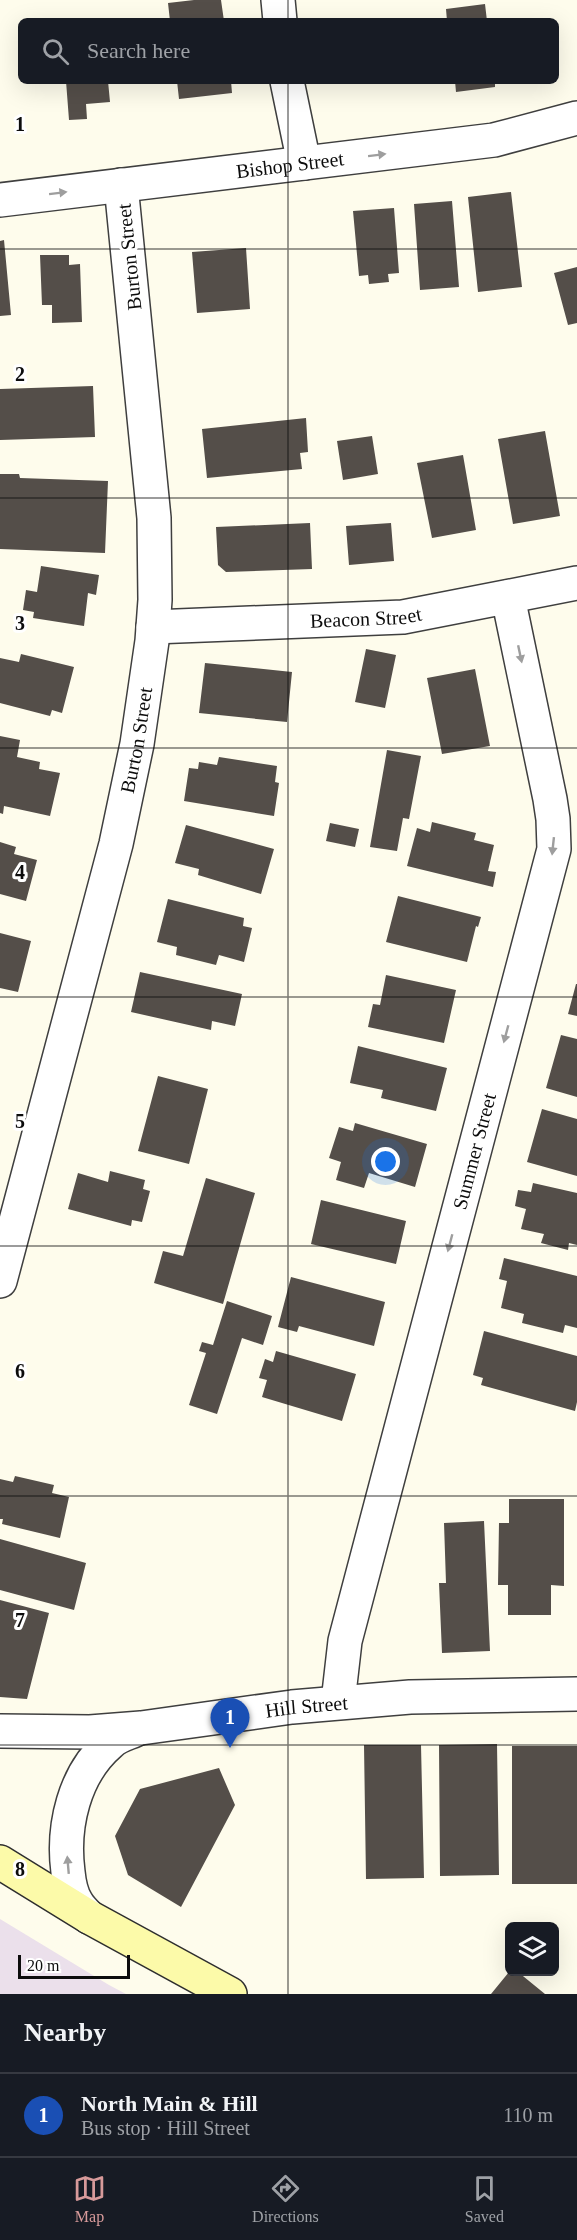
<!DOCTYPE html>
<html lang="en">
<head>
<meta charset="utf-8">
<style>
	:root { --surface:#171b24; --page:#20242c; --text:#f1f3f6; --muted:#9ea1a6; --line:#363941; --accent:#d79a9a }
	body { margin:0; font-family:"Times New Roman",serif; background:var(--page); color:var(--text) }
	.controls { position:absolute; right:18px; bottom:18px; display:grid; overflow:hidden; border-radius:9px; box-shadow:0 6px 24px #0002 }
	.controls button { width:54px; height:54px; display:grid; place-items:center; padding:0; border:0; border-bottom:2px solid var(--line); background:var(--surface); color:var(--text); font:30px sans-serif }
	.scale { position:absolute; left:18px; bottom:15px; width:112px; box-sizing:border-box; padding-left:6px; border:3px solid #0c0c0c; border-top:0; font-size:16px; line-height:21px; white-space:nowrap; color:#0c0c0c; -webkit-text-stroke:4px #fff; paint-order:stroke }
	.you { position:absolute; left:386px; top:1162px; width:21px; height:21px; margin:-15px; border:4px solid #fff; border-radius:50%; background:#1a73e8; box-shadow:0 0 0 9px #1a73e833 }
	.badge { display:grid; place-items:center; width:39px; height:39px; border-radius:50%; background:var(--accent); color:#fff; font-size:20px; font-weight:700 }
	.pin { position:absolute; translate:-50% -50px; filter:drop-shadow(0 2px 3px #0008) }
	.pin::after { content:''; position:absolute; top:32px; width:21px; height:18px; background:inherit; clip-path:polygon(0 0,100% 0,50% 100%) }
	.list { margin:0; padding:0; list-style:none }
	h2 { display:flex; justify-content:space-between; align-items:center; height:78px; margin:0; padding:0 24px; font-size:26px }
	h2 small { font-size:20px; font-weight:400; color:var(--muted) }
	.list li { display:grid; grid-template-columns:39px 1fr auto; gap:18px; align-items:center; box-sizing:border-box; height:84px; padding:0 24px; border-top:2px solid var(--line) }
	.list b { display:block; font-size:22px; white-space:nowrap }
	.list p { margin:0; font-size:20px; white-space:nowrap; color:var(--muted) }
	.list em { font-size:20px; font-style:normal; color:var(--muted) }
	.icon { flex:none; width:33px; height:33px; fill:none; stroke:currentColor; stroke-width:2; stroke-linecap:round; stroke-linejoin:round }
	.map { position:relative; flex:none; width:577px; height:1994px; overflow:hidden }
	.search { position:absolute; background:var(--surface); box-shadow:0 6px 24px #0002; left:18px; right:18px; top:18px; height:66px; display:flex; align-items:center; gap:15px; box-sizing:border-box; padding:0 21px; border-radius:9px; color:var(--muted); font-size:22px }
	.sheet { height:162px; background:var(--surface) }
	nav { display:flex; justify-content:space-around; align-items:center; box-sizing:border-box; height:84px; border-top:2px solid var(--line); background:var(--surface); font-size:16px; color:var(--muted) }
	nav a { display:grid; justify-items:center; gap:3px }
	nav .on { color:var(--accent) }
	.map>svg:first-child { display:block }
	.industrial { fill:#ebe0eb }
	.building { fill:#544e49 }
	.lines { fill:none; stroke-linecap:round; stroke-linejoin:round }
	.minor-casing { stroke:#3f3f3f; stroke-width:36 }
	.tertiary-casing { stroke:#3f3f3f; stroke-width:36 }
	.secondary-casing { stroke:#2e2e2e; stroke-width:36 }
	.minor { stroke:#fff; stroke-width:33 }
	.tertiary { stroke:#fff; stroke-width:33 }
	.secondary { stroke:#fcfaa9; stroke-width:33 }
	.oneway { fill:#9e9e9e }
	.grid { fill:none; stroke:#0c0c0c; stroke-width:1.5; stroke-opacity:0.55 }
	.labels { text-anchor:middle; dominant-baseline:central; stroke-width:6; stroke-linejoin:round; paint-order:stroke }
	.street-label { font-size:20px; fill:#0c0c0c; stroke:#fff }
	.grid-label { font-size:20px; text-anchor:middle; font-weight:bold; fill:#0c0c0c; stroke:#fff; stroke-width:6; stroke-linejoin:round; paint-order:stroke }
</style>
</head>
<body>
<div class="map">
<svg width="577" height="1994" viewBox="0 0 577 1994">
	<rect width="100%" height="100%" fill="#fefcec"/>
	<!-- industrial -->
	<path class="industrial" d="M 0,1919 L 109,1985 L 126,1994 L 0,1994 Z"/>
	<!-- building -->
	<path class="building" d="M 194,0 L 221,0 L 224,21 L 170,21 L 168,3 Z
		M 485,4 L 487,21 L 447,21 L 446,9 Z
		M 66,81 L 108,81 L 110,102 L 86,104 L 87,119 L 69,120 Z
		M 177,81 L 231,81 L 232,93 L 179,99 Z
		M 455,81 L 495,81 L 495,87 L 456,92 Z
		M 511,192 L 522,287 L 478,292 L 468,197 Z
		M 452,201 L 459,287 L 420,290 L 414,204 Z
		M 394,208 L 399,273 L 388,274 L 389,282 L 369,284 L 368,275 L 359,276 L 353,211 Z
		M 4,240 L 11,315 L 0,316 L 0,241 Z
		M 246,248 L 250,309 L 197,313 L 192,252 Z
		M 40,255 L 69,255 L 69,265 L 80,264 L 82,322 L 52,323 L 52,305 L 42,305 Z
		M 577,267 L 577,323 L 568,325 L 554,273 Z
		M 93,386 L 95,437 L 0,440 L 0,389 Z
		M 306,418 L 308,452 L 300,453 L 302,469 L 207,478 L 202,429 Z
		M 545,431 L 560,516 L 513,524 L 498,439 Z
		M 372,436 L 378,474 L 343,480 L 337,441 Z
		M 463,455 L 476,530 L 432,538 L 417,463 Z
		M 0,474 L 19,474 L 20,478 L 108,481 L 105,553 L 0,549 Z
		M 310,523 L 312,569 L 226,572 L 218,565 L 216,527 Z
		M 391,523 L 394,561 L 349,565 L 346,526 Z
		M 41,566 L 99,575 L 96,595 L 88,593 L 84,626 L 33,618 L 34,612 L 23,610 L 26,590 L 37,592 Z
		M 366,649 L 396,655 L 385,708 L 355,702 Z
		M 21,654 L 74,667 L 62,713 L 52,710 L 50,716 L 0,703 L 0,658 L 19,662 Z
		M 205,663 L 292,672 L 287,722 L 199,713 Z
		M 475,669 L 490,746 L 442,754 L 427,678 Z
		M 0,736 L 20,740 L 17,757 L 40,762 L 39,769 L 60,773 L 50,816 L 4,806 L 3,814 L 0,813 Z
		M 387,750 L 421,756 L 409,819 L 403,818 L 397,851 L 370,847 Z
		M 219,757 L 277,766 L 275,782 L 279,783 L 274,816 L 184,801 L 189,768 L 198,769 L 199,762 L 217,765 Z
		M 432,822 L 476,833 L 474,840 L 494,845 L 488,871 L 496,872 L 493,887 L 407,866 L 417,828 L 430,832 Z
		M 330,823 L 359,829 L 355,847 L 326,841 Z
		M 186,825 L 274,849 L 261,894 L 198,875 L 199,869 L 175,863 Z
		M 0,842 L 16,847 L 14,854 L 37,860 L 26,901 L 0,894 Z
		M 398,896 L 481,917 L 478,927 L 476,926 L 467,962 L 386,942 Z
		M 168,899 L 244,918 L 243,926 L 252,928 L 244,962 L 219,955 L 216,965 L 176,955 L 177,947 L 157,942 Z
		M 0,933 L 31,941 L 18,992 L 0,988 Z
		M 140,972 L 242,994 L 235,1026 L 212,1021 L 211,1030 L 131,1012 Z
		M 386,975 L 456,990 L 444,1043 L 368,1027 L 373,1004 L 380,1005 Z
		M 576,984 L 577,984 L 577,1016 L 568,1014 Z
		M 561,1035 L 577,1039 L 577,1097 L 546,1088 Z
		M 358,1046 L 447,1068 L 436,1111 L 381,1098 L 383,1090 L 350,1083 Z
		M 158,1076 L 208,1089 L 189,1164 L 138,1151 Z
		M 542,1109 L 577,1119 L 577,1176 L 527,1162 Z
		M 355,1123 L 427,1144 L 415,1187 L 369,1173 L 364,1188 L 336,1180 L 341,1162 L 329,1158 L 339,1127 L 353,1131 Z
		M 110,1171 L 145,1180 L 143,1189 L 150,1191 L 142,1222 L 132,1220 L 131,1226 L 68,1209 L 78,1173 L 108,1182 Z
		M 206,1178 L 255,1193 L 223,1304 L 154,1283 L 163,1251 L 183,1256 Z
		M 533,1183 L 577,1193 L 577,1245 L 569,1243 L 568,1250 L 541,1243 L 544,1234 L 521,1229 L 526,1209 L 515,1206 L 518,1190 L 531,1192 Z
		M 321,1200 L 406,1221 L 396,1264 L 311,1244 Z
		M 504,1258 L 577,1276 L 577,1328 L 565,1325 L 563,1333 L 522,1323 L 524,1314 L 501,1308 L 507,1281 L 499,1279 Z
		M 291,1277 L 385,1302 L 374,1346 L 299,1326 L 297,1332 L 278,1327 Z
		M 227,1301 L 272,1316 L 263,1345 L 242,1338 L 217,1414 L 189,1405 L 206,1353 L 199,1351 L 202,1342 L 213,1345 Z
		M 484,1331 L 577,1356 L 577,1402 L 575,1411 L 481,1385 L 483,1378 L 473,1375 Z
		M 276,1351 L 356,1374 L 342,1421 L 262,1397 L 267,1380 L 259,1378 L 265,1359 L 273,1362 Z
		M 15,1476 L 54,1485 L 52,1493 L 69,1497 L 60,1538 L 2,1524 L 3,1519 L 0,1519 L 0,1479 L 13,1482 Z
		M 509,1499 L 564,1499 L 564,1586 L 551,1585 L 551,1615 L 508,1615 L 508,1585 L 498,1585 L 499,1523 L 509,1523 Z
		M 484,1521 L 490,1651 L 442,1653 L 439,1583 L 446,1583 L 444,1523 Z
		M 0,1539 L 86,1563 L 74,1610 L 0,1590 Z
		M 0,1600 L 49,1613 L 27,1699 L 0,1697 Z
		M 497,1744 L 499,1875 L 440,1876 L 439,1745 Z
		M 364,1745 L 421,1745 L 424,1878 L 366,1879 Z
		M 512,1746 L 577,1746 L 577,1884 L 512,1884 Z
		M 219,1768 L 235,1805 L 181,1907 L 128,1875 L 115,1836 L 140,1789 Z
		M 509,1972 L 518,1972 L 545,1994 L 491,1994 Z"/>
	<g class="lines">
		<defs>
			<g id="minor">
				<path d="M 278,0 L 280,21"/>
				<path d="M 287,81 L 304,163"/>
				<path id="s1" d="M 0,200 L 494,140 L 577,118"/>
				<path id="s2" d="M 153,627 L 403,617 L 577,583"/>
				<path id="s3" d="M 0,1281 L 116,844 L 137,744 L 152,641 L 155,600 L 154,518 L 121,185"/>
				<path id="s4" d="M 338,1702 L 345,1641 L 554,849 L 553,819 L 550,799 L 508,597"/>
			</g>
			<g id="tertiary">
				<path id="s5" d="M 0,1731 L 90,1732 L 141,1728 L 292,1707 L 410,1697 L 577,1694"/>
				<path d="M 89,1917 C 85,1913 80,1908 77,1903 C 71,1894 69,1882 68,1872 C 62,1826 74,1774 110,1743 C 117,1736 126,1734 135,1730"/>
			</g>
			<path id="secondary" d="M 0,1862 L 89,1917 L 230,1994"/>
		</defs>
		<!-- minor casing -->
		<use href="#minor" class="minor-casing"/>
		<!-- tertiary casing -->
		<use href="#tertiary" class="tertiary-casing"/>
		<!-- secondary casing -->
		<use href="#secondary" class="secondary-casing"/>
		<!-- minor -->
		<use href="#minor" class="minor"/>
		<!-- tertiary -->
		<use href="#tertiary" class="tertiary"/>
		<!-- secondary -->
		<use href="#secondary" class="secondary"/>
	</g>
	<!-- one-way arrows -->
	<defs><path id="oneway-solid" d="M-6-.8H1V-3.2L6.5 0L1 3.2V.8H-6Z" transform="scale(1.5)"/></defs>
	<g class="oneway">
		<use href="#oneway-solid" transform="translate(377 155) rotate(-7)"/>
		<use href="#oneway-solid" transform="translate(58 193) rotate(-7)"/>
		<use href="#oneway-solid" transform="translate(520 654) rotate(78)"/>
		<use href="#oneway-solid" transform="translate(553 846) rotate(96)"/>
		<use href="#oneway-solid" transform="translate(506 1034) rotate(105)"/>
		<use href="#oneway-solid" transform="translate(450 1243) rotate(105)"/>
		<use href="#oneway-solid" transform="translate(68 1865) rotate(-95)"/>
	</g>
	<!-- grid -->
	<path class="grid" d="M 288,0 L 288,21M 288,81 L 288,1994M 0,249 L 577,249M 0,498 L 577,498M 0,748 L 577,748M 0,997 L 577,997M 0,1246 L 577,1246M 0,1496 L 577,1496M 0,1745 L 577,1745"/>
	<g class="labels">
		<!-- street labels -->
		<g class="street-label">
			<text stroke="none"><textPath href="#s1" startOffset="292">Bishop Street</textPath></text>
			<text transform="translate(129 257) rotate(-96)">Burton Street</text>
			<text stroke="none"><textPath href="#s2" startOffset="213">Beacon Street</textPath></text>
			<text stroke="none"><textPath href="#s3" startOffset="558">Burton Street</textPath></text>
			<text stroke="none"><textPath href="#s4" startOffset="568">Summer Street</textPath></text>
			<text stroke="none"><textPath href="#s5" startOffset="308">Hill Street</textPath></text>
		</g>
	</g>
	<g class="grid-label">
		<text x="20" y="131">1</text>
		<text x="20" y="381">2</text>
		<text x="20" y="630">3</text>
		<text x="20" y="879">4</text>
		<text x="20" y="1128">5</text>
		<text x="20" y="1378">6</text>
		<text x="20" y="1627">7</text>
		<text x="20" y="1876">8</text>
	</g>
</svg>
<div class="controls">
<button><svg class="icon" aria-label="layers" viewBox="0 0 24 24"><path d="M12 4l9 5-9 5-9-5zM3 14l9 5 9-5"/></svg></button>
</div>
<div class="scale">20 m</div>
<div class="you"></div>
<div class="pin badge" style="left:230px;top:1748px;background:#1a4fb4">1</div>
<div class="search"><svg class="icon" aria-label="search" viewBox="0 0 24 24"><circle cx="10" cy="10" r="6"/><path d="M15 15l6 6"/></svg>Search here</div>
</div>
<section class="sheet">
<h2>Nearby<small></small></h2>
<ul class="list">
<li><span class="badge" style="background:#1a4fb4">1</span><div><b>North Main &amp; Hill</b><p>Bus stop · Hill Street</p></div><em>110 m</em></li>
</ul>
</section>
<nav>
<a class="on"><svg class="icon" aria-label="map" viewBox="0 0 24 24"><path d="M3 6l6-2 6 2 6-2v14l-6 2-6-2-6 2zM9 4v14M15 6v14"/></svg>Map</a>
<a><svg class="icon" aria-label="directions" viewBox="0 0 24 24"><path d="M12 3l9 9-9 9-9-9zM9 14v-3h6M13 9l2 2-2 2"/></svg>Directions</a>
<a><svg class="icon" aria-label="saved" viewBox="0 0 24 24"><path d="M7 4h10v16l-5-4-5 4z"/></svg>Saved</a>
</nav>
</body>
</html>
